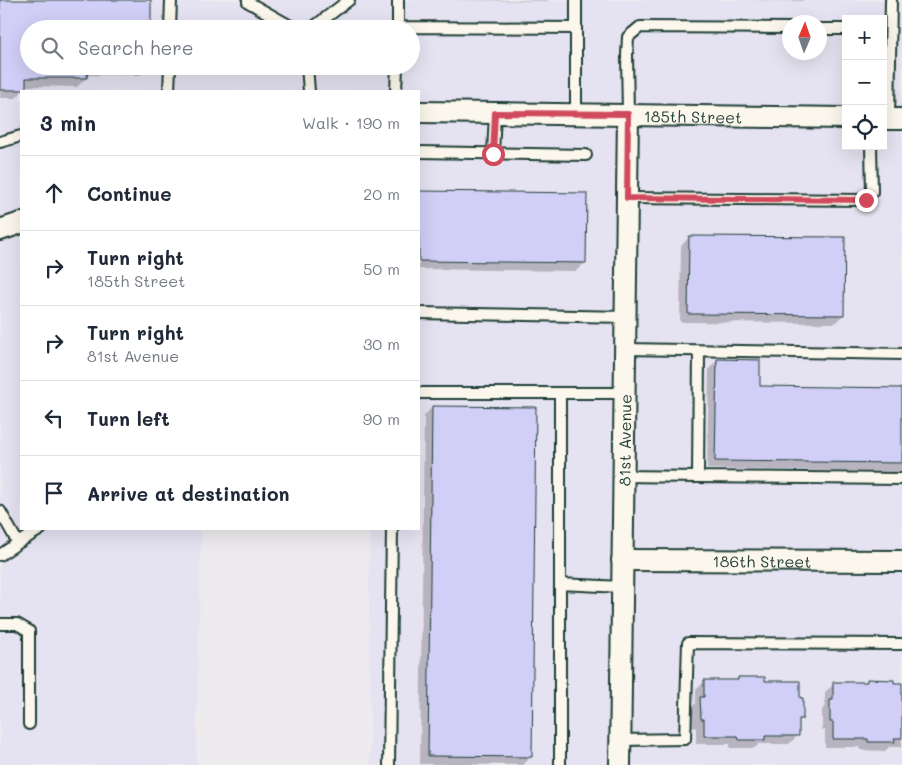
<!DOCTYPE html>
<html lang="en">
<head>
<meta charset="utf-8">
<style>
	:root { --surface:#fff; --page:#f6f6f7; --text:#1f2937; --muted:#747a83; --line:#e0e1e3 }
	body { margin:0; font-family:Mali,sans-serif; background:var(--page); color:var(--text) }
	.controls { position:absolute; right:15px; top:15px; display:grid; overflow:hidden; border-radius:0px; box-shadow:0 5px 20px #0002 }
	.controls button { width:45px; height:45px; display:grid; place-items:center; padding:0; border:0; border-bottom:1px solid var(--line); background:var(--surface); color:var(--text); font:25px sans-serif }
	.compass { position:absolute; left:782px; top:15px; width:45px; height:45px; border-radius:50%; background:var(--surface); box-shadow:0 5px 20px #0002; rotate:2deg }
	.stop { position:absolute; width:15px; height:15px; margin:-11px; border:4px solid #d1495b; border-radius:50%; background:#fff }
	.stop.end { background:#d1495b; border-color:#fff; box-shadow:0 1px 5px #0008 }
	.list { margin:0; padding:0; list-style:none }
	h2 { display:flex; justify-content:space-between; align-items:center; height:65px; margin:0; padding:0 20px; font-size:21px }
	h2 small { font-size:16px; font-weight:400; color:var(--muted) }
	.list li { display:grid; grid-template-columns:32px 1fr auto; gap:15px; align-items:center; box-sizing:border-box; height:75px; padding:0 20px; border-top:1px solid var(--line) }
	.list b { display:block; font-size:19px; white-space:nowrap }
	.list p { margin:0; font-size:16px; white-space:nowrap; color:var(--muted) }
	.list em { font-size:16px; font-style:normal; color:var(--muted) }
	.icon { flex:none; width:28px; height:28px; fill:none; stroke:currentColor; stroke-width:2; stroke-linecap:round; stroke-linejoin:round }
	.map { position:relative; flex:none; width:902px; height:765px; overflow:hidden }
	.search { position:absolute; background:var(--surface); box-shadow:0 5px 20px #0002; left:20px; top:20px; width:400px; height:55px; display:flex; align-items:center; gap:12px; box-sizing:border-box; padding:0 18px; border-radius:28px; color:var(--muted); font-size:19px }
	.panel { position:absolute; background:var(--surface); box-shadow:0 5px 20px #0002; left:20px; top:90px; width:400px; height:440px; border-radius:0px }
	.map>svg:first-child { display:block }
	.built { fill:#e5e2f1; fill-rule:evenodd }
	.shadow { fill:#0003 }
	.building { fill:#d1cef7; stroke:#1f3d34 }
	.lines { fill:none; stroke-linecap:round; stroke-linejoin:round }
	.service-casing { stroke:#1f3d34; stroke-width:14 }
	.minor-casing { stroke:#1f3d34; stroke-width:24 }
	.service { stroke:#fbf7ec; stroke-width:10 }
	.minor { stroke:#fbf7ec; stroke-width:20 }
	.route { stroke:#d1495b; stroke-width:6 }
	.labels { text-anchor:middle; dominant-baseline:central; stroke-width:4.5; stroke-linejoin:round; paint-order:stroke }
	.street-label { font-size:16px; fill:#1f3d34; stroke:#fbf7ec }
</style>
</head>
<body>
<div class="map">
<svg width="902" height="765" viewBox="0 0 902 765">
	<rect width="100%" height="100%" fill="#eeebef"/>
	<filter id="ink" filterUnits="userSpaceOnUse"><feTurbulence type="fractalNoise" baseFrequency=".02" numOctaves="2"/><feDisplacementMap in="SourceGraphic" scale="10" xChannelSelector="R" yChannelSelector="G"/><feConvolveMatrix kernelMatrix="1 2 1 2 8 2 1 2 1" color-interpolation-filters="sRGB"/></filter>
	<g filter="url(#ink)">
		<!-- built -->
		<path class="built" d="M 0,0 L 902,0 L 902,114 L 883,114 L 883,19 L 846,19 L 846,113 L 419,108 L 419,91 L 21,91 L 21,529 L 201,529 L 196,765 L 0,765 ZM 790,22 L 820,22 L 820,52 L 790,52 ZM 29,29 L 411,29 L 411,66 L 29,66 Z
			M 419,118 L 846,123 L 846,146 L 883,146 L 883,124 L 902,124 L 902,765 L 370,765 L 369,529 L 419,529 Z"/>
		<!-- shadow -->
		<path class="shadow" d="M 0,0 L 150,0 L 29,29 L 29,66 L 149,66 L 140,75 L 86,75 L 86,78 L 77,87 L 25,86 L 25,89 L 21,91 L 21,93 L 16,98 L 0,98 Z
			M 440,0 L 548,0 L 547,1 Z
			M 749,0 L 803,0 L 802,1 Z
			M 419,192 L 586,194 L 585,263 L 576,271 L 419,269 Z
			M 689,237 L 843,315 L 835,323 L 680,322 L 681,246 Z
			M 717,360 L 759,387 L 902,389 L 902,472 L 707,469 L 709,369 Z
			M 432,407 L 531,757 L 523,765 L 420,764 L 424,416 Z
			M 738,678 L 763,682 L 801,719 L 798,722 L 798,735 L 789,744 L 759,744 L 755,748 L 730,748 L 730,744 L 696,744 L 696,727 L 692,728 L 692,707 L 696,703 L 696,690 L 705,681 L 735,681 Z
			M 867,681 L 893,685 L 902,685 L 902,747 L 889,747 L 885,751 L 860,750 L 859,747 L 825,747 L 825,730 L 822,730 L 822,710 L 825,706 L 825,692 L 834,684 L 864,684 Z"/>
		<!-- building -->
		<path class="building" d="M 0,0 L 151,0 L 151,29 L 29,29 L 29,66 L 150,66 L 150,67 L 88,67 L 87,78 L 26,78 L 26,90 L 0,90 Z
			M 419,191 L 587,193 L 586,263 L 419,261 Z
			M 689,236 L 845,237 L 844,315 L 688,314 Z
			M 717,359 L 760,360 L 760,386 L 902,388 L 902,463 L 715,461 Z
			M 432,406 L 536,407 L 532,757 L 428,756 Z
			M 738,677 L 765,677 L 765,681 L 800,681 L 800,698 L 803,698 L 803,719 L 799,719 L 799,736 L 765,736 L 765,740 L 739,740 L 738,736 L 704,736 L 704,719 L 701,719 L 700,697 L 704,697 L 704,680 L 738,680 Z
			M 867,679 L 894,680 L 894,683 L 902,683 L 902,738 L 894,738 L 895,742 L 868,742 L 868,739 L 833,739 L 833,722 L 830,722 L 830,700 L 833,700 L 833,682 L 867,682 Z"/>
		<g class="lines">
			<defs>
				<path id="service" d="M 248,0 L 248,2 L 296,29
					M 576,0 L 576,114
					M 398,27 L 576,28
					M 170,29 L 171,0
					M 311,29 L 349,0
					M 398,29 L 398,0
					M 820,29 L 846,29
					M 307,66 L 309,91
					M 169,91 L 170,66
					M 396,91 L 397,66
					M 628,114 L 627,55 L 628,37 L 640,27 L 790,28
					M 889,119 L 891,0
					M 0,142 L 21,136
					M 419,152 L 586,155
					M 493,154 L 495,113
					M 627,198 L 866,200 L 872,192 L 871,146
					M 419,313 L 626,317
					M 625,349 L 902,354
					M 419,393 L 625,393
					M 623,476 L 698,477 L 699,351
					M 698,477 L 902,479
					M 0,511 L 18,543 L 0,555
					M 18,543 L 41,529
					M 560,584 L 622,587
					M 0,624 L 17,624 L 29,631 L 29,724
					M 620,740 L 685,739 L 688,643 L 902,644
					M 389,765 L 392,529
					M 560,765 L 560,393"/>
				<g id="minor">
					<path id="s1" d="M 419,112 L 846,118"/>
					<path d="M 883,119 L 902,119"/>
					<path d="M 0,230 L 21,223"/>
					<path id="s2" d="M 622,560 L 902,561"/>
					<path id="s3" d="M 620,765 L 628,114"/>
				</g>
			</defs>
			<!-- service casing -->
			<use href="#service" class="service-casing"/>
			<!-- minor casing -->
			<use href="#minor" class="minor-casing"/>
			<!-- service -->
			<use href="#service" class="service"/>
			<!-- minor -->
			<use href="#minor" class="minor"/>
		</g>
	</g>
	<g class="lines" filter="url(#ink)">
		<!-- route -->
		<path class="route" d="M 493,154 L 495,113 L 628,114 L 627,198 L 866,200"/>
	</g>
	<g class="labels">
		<!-- street labels -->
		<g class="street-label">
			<text stroke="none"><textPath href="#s1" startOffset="274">185th Street</textPath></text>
			<text stroke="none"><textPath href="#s3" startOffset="325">81st Avenue</textPath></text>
			<text stroke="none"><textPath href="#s2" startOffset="140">186th Street</textPath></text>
		</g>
	</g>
</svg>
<div class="controls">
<button>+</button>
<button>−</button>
<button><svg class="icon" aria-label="locate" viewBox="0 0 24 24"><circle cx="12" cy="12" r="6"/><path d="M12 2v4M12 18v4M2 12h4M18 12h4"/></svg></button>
</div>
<svg class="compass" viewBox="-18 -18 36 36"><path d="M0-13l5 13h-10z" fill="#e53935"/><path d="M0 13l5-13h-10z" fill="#747a83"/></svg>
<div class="stop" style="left:493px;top:154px"></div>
<div class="stop end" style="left:866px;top:200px"></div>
<div class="search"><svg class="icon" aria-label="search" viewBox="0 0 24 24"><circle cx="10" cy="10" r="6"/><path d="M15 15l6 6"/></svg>Search here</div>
<section class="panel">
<h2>3 min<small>Walk · 190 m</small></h2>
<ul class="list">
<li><svg class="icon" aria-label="ahead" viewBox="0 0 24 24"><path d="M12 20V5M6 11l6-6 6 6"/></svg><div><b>Continue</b></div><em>20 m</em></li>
<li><svg class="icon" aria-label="right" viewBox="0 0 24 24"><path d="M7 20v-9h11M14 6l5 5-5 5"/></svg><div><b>Turn right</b><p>185th Street</p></div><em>50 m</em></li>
<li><svg class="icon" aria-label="right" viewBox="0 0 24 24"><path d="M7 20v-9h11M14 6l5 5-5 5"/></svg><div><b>Turn right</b><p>81st Avenue</p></div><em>30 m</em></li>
<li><svg class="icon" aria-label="left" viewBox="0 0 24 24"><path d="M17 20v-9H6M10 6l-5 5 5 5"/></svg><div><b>Turn left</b></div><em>90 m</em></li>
<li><svg class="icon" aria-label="arrive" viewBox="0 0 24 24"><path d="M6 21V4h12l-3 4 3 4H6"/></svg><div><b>Arrive at destination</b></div></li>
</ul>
</section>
</div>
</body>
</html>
